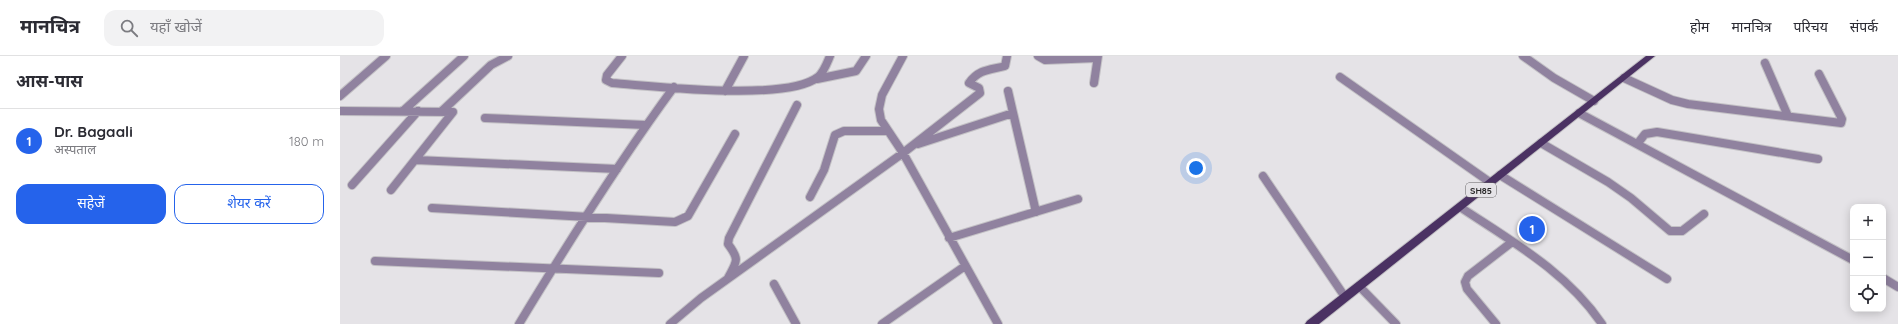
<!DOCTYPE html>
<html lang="hi">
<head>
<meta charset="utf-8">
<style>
	:root { --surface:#fff; --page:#f2f2f3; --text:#2b2b33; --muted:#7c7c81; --line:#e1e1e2; --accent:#2563eb }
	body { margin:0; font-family:Quicksand,"Noto Sans Devanagari",sans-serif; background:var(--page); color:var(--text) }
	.controls { position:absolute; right:12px; bottom:12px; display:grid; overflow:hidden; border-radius:8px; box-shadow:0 2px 10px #0003 }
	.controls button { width:36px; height:36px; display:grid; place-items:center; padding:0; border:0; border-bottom:1px solid var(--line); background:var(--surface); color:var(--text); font:20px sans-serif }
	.you { position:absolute; left:856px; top:112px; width:14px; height:14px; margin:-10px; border:3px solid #fff; border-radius:50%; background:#1a73e8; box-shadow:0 0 0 6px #1a73e833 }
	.badge { display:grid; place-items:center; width:26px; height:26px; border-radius:50%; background:var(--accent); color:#fff; font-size:13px; font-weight:700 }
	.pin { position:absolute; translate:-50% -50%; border:2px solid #fff; box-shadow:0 1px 4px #0006 }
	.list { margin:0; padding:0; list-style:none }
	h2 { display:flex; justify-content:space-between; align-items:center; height:52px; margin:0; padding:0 16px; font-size:17px }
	h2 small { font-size:13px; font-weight:400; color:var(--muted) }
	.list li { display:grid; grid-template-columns:26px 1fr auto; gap:12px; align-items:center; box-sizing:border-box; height:64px; padding:0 16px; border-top:1px solid var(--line) }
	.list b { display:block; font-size:15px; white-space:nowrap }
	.list p { margin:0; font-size:13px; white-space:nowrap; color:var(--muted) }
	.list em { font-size:13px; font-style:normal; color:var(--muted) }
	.actions { display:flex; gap:8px; padding:12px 16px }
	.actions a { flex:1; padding:9px 0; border:1px solid var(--accent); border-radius:12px; text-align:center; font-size:14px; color:var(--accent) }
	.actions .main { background:var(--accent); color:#fff }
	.icon { flex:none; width:22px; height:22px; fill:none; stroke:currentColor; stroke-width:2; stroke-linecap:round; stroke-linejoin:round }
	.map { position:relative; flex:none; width:1558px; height:268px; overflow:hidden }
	header { display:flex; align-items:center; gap:24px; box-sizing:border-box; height:56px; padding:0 20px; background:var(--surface); border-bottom:1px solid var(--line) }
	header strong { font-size:19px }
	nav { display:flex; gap:22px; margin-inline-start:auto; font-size:14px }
	.search { width:280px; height:36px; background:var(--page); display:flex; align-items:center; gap:10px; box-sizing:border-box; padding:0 14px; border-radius:12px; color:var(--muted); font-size:15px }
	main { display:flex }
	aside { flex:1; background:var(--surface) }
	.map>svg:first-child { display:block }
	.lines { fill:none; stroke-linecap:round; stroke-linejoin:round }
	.lane-casing { stroke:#c3c1c5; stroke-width:10 }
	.street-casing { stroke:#c3c1c5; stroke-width:10 }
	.primary-casing { stroke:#c3c1c5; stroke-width:2 }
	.lane { stroke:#90829f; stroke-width:8 }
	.street { stroke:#90829f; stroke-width:8 }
	.primary { fill:#4b3263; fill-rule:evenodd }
	.labels { text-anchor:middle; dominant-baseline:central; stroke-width:4; stroke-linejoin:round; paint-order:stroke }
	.shield { fill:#e5e3e7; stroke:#615f61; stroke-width:1 }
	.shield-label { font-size:9px; font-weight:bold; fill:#282728 }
</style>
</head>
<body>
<header>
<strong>मानचित्र</strong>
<div class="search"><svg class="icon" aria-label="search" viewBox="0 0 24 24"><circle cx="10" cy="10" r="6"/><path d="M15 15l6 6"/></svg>यहाँ खोजें</div>
<nav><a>होम</a><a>मानचित्र</a><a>परिचय</a><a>संपर्क</a></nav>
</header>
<main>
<aside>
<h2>आस-पास<small></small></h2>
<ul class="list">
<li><span class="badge">1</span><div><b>Dr. Bagaali</b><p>अस्पताल</p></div><em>180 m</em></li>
</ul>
<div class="actions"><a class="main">सहेजें</a><a>शेयर करें</a></div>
</aside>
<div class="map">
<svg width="1558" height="268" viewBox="0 0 1558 268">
	<rect width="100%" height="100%" fill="#e5e3e7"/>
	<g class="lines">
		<defs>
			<path id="lane" d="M 1000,21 L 1151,127
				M 923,120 L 1005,241"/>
			<path id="street" d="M 282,0 L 267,19 L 266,24 L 272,27 C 315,30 446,46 478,21 C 484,16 487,7 490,0
				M 563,0 L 542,39 L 539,53 L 541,64 L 563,97 L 658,268
				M 698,0 L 705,4 L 757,2
				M 1183,0 L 1214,22 L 1254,45
				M 1425,7 L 1448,60
				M 1284,22 L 1332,44 L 1348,48 L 1501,67 L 1502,63 L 1479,18
				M 477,23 L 516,15 L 526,0
				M 754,27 L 758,0
				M 385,35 L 404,0
				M 668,35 L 696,156
				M 0,40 L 46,0
				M 0,55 L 113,56 L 51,134
				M 63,55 L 124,0
				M 102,55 L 151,9 L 168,0
				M 1239,57 L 1513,204
				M 145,62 L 306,69
				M 1201,87 L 1268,126 L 1291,142 L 1330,175 L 1342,175 L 1364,158
				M 1298,87 L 1305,78 L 1317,76 L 1478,103
				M 578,88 L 673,57
				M 76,104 L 277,113
				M 1160,119 L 1327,223
				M 12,129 L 78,55
				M 470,141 L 484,114 L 495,79 L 504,75 L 547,75
				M 1120,151 C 1171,185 1227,216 1262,268
				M 92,152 L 335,166 L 348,160 L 395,78
				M 609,182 L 738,143
				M 35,205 L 319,217
				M 388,222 C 397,205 400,204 388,188 L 389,182 L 457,49
				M 1543,222 L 1558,231
				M 434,228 L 456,268
				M 1019,230 L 1056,268
				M 179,268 C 228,187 278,107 334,31
				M 330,268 L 361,242 L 563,97 L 640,37 L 639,32 L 629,27 C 639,13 650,14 665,10 L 667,0
				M 542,268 L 625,210
				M 1156,268 L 1127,233 L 1125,226 L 1128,220 L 1172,186"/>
			<path id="primary" d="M 1306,0 L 1315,0 L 979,268 L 965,268 L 967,265 Z"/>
		</defs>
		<!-- lane casing -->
		<use href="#lane" class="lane-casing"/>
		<!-- street casing -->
		<use href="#street" class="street-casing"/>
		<!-- primary casing -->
		<use href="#primary" class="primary-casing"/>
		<!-- lane -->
		<use href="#lane" class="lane"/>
		<!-- street -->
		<use href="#street" class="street"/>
		<!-- primary -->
		<use href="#primary" class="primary"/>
	</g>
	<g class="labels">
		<!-- shield labels -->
		<rect class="shield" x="1126" y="127" width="30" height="14" rx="3"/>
		<g class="shield-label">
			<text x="1141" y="134">SH85</text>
		</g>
	</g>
</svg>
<div class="controls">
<button>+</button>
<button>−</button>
<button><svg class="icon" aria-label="locate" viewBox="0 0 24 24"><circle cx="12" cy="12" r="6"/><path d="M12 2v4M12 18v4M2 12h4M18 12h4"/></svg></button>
</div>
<div class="you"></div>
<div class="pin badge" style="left:1192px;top:173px">1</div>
</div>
</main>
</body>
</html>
